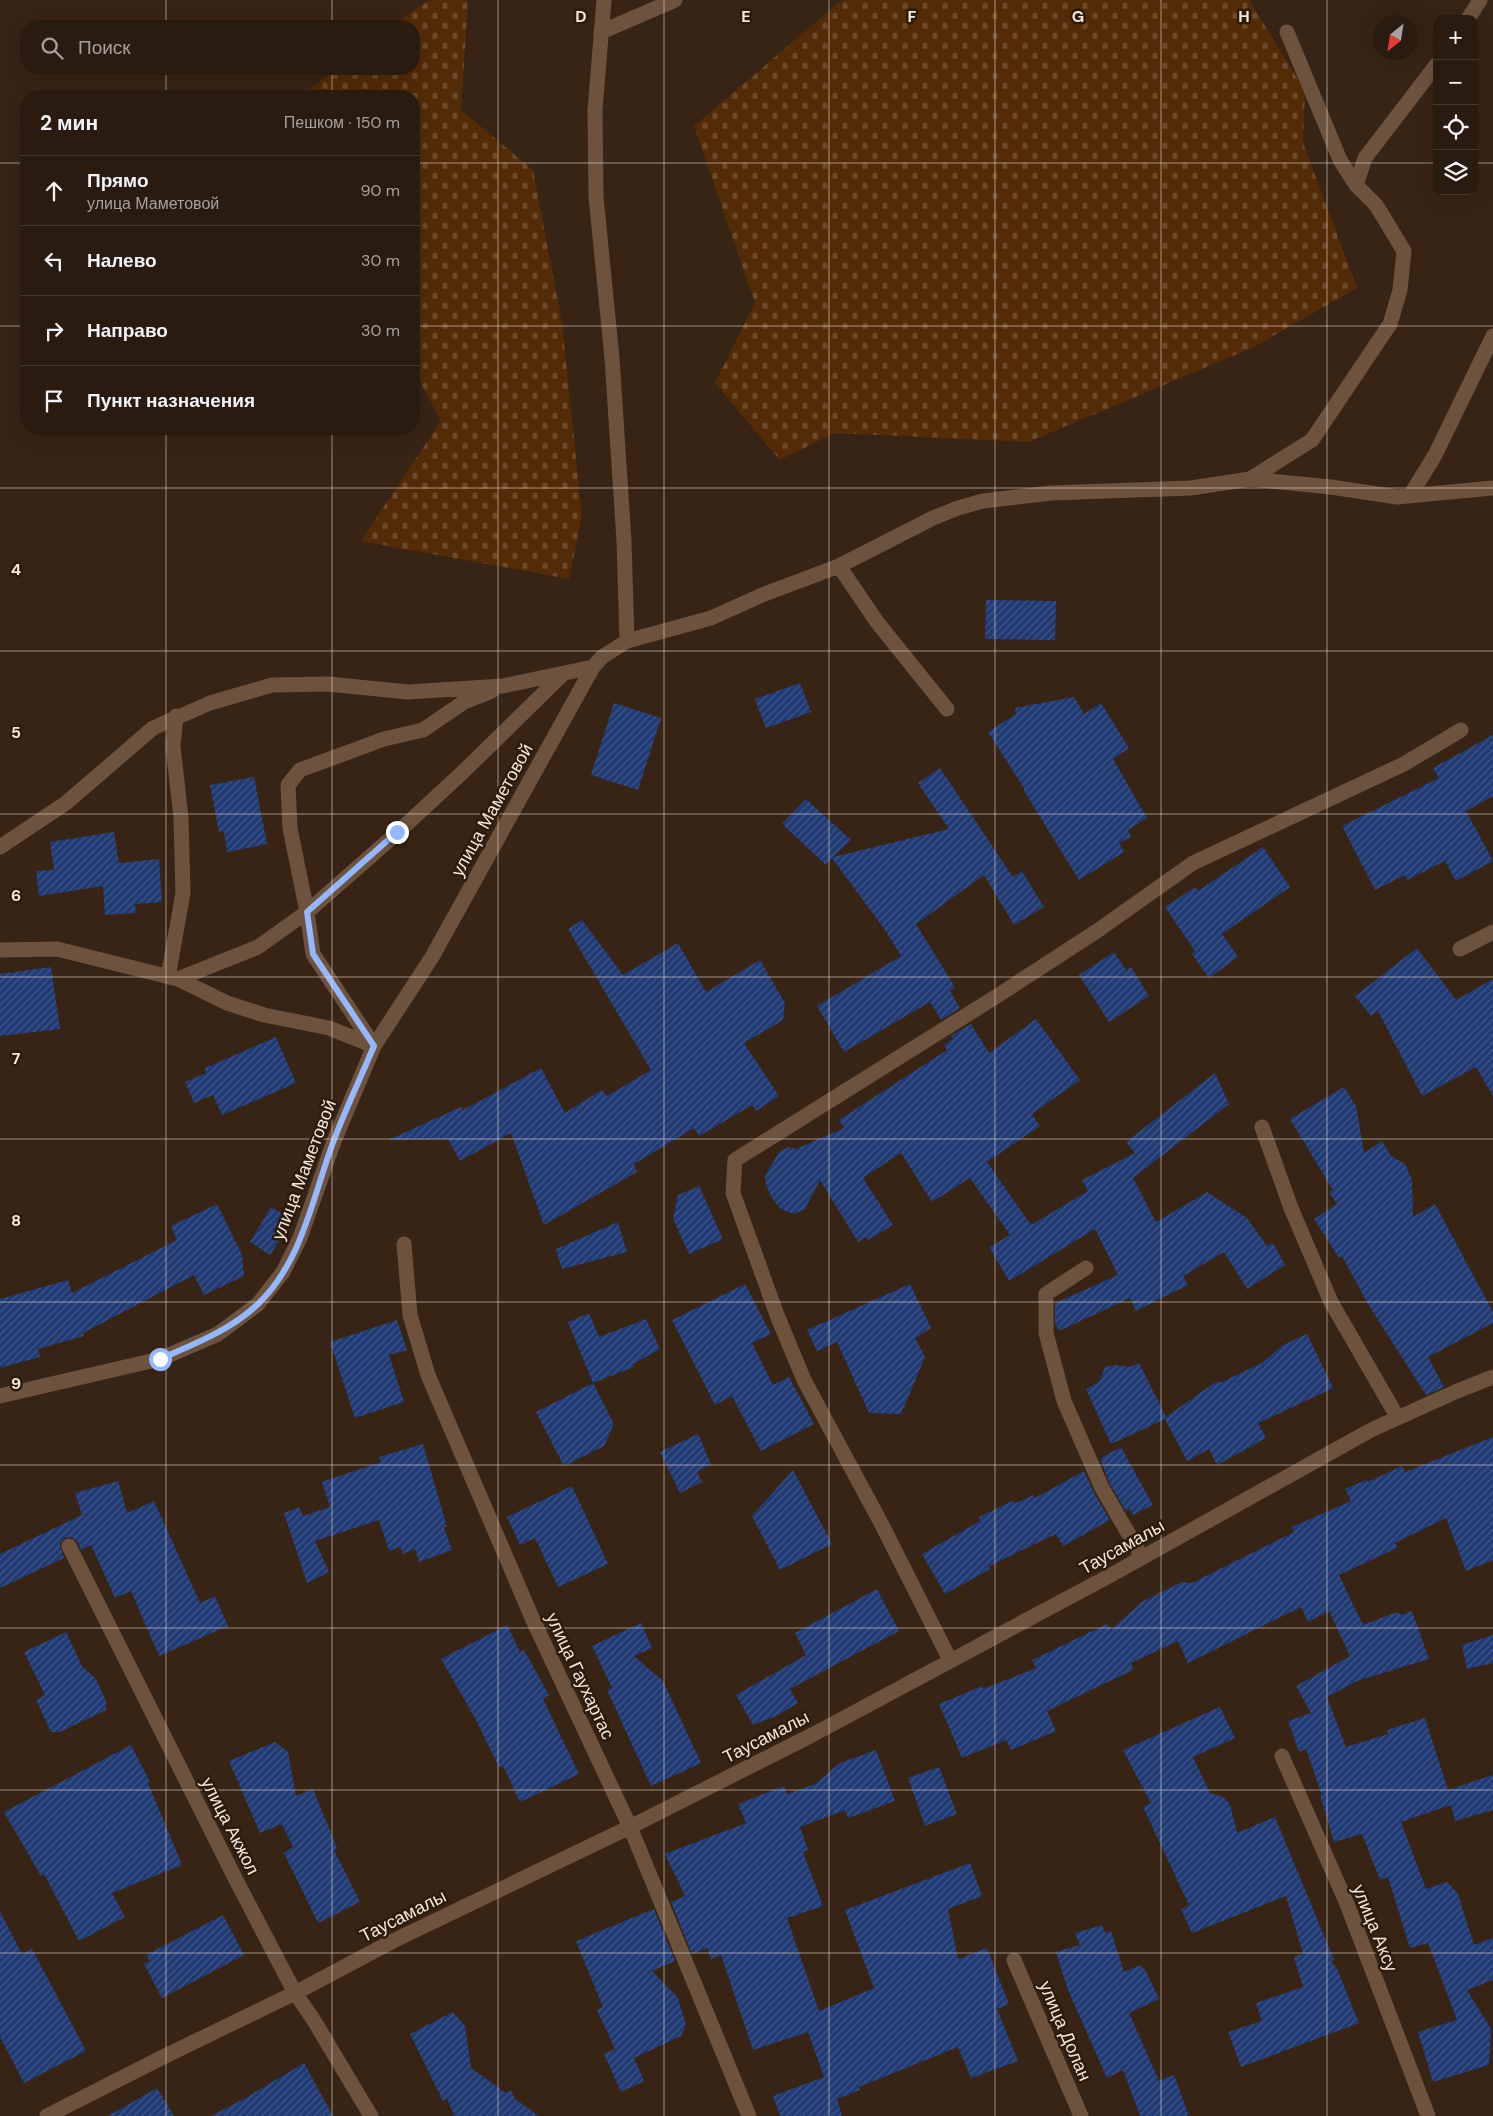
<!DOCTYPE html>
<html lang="ru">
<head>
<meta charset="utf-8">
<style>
	:root { --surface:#2a1b10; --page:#322419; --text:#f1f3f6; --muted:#a5a19f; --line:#463930 }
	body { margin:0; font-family:"DM Sans",sans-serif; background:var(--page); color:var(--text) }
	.controls { position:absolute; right:15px; top:15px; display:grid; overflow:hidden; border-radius:10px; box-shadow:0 5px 20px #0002 }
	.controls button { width:45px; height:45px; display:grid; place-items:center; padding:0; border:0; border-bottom:1px solid var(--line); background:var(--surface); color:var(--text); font:25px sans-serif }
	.compass { position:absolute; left:1373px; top:15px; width:45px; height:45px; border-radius:50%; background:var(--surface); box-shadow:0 5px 20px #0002; rotate:210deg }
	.stop { position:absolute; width:15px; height:15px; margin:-11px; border:4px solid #94b7fd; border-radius:50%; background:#fff }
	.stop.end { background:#94b7fd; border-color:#fff; box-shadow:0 1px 5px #0008 }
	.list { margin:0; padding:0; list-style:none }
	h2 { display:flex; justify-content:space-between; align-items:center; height:65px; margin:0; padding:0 20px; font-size:21px }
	h2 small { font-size:16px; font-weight:400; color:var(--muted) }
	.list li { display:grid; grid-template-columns:32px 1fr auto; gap:15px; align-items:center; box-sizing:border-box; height:70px; padding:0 20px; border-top:1px solid var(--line) }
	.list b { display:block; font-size:19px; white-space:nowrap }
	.list p { margin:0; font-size:16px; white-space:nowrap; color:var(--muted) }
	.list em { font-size:16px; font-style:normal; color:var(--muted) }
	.icon { flex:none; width:28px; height:28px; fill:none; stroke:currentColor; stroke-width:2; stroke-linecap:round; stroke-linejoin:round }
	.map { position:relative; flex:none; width:1493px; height:2116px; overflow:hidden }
	.search { position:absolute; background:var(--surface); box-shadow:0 5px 20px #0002; left:20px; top:20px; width:400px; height:55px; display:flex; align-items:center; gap:12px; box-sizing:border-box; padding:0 18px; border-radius:20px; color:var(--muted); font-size:19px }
	.panel { position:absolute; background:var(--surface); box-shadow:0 5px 20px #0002; left:20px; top:90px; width:400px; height:345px; border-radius:20px }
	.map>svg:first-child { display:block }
	.cemetery { fill:url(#cemetery-stones) }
	.building { fill:url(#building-hatch) }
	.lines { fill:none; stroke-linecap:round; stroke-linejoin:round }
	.minor { stroke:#6d523e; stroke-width:15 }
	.route { stroke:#94b7fd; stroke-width:6 }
	.grid { fill:none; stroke:#f4e7dd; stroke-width:1; stroke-opacity:0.55 }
	.labels { text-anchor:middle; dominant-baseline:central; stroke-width:5; stroke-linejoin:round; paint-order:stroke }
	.street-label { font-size:18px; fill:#f4e7dd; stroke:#2d1b0c }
	.grid-label { font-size:16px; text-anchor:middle; font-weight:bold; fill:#f4e7dd; stroke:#2d1b0c; stroke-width:5; stroke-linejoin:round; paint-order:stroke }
</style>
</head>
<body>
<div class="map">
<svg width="1493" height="2116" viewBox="0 0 1493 2116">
	<defs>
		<pattern id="cemetery-stones" width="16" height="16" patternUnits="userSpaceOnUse" patternTransform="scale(1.25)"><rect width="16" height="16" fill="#532b07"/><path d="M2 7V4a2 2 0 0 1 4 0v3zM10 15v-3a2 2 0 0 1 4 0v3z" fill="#6c4a2b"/></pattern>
		<pattern id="building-hatch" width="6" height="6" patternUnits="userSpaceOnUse" patternTransform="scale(1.25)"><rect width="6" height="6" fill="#203a74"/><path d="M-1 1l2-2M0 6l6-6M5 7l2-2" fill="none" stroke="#415687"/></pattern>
	</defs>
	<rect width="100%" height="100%" fill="#382415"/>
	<!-- cemetery -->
	<path class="cemetery" d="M 430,0 L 468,0 L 461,110 L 533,170 L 562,323 L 582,516 L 569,579 L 361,541 L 441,421 L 414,370 L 414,96 L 303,96 L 334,69 L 414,69 L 414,26 L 391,26 Z
		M 842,0 L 1249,0 L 1305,91 L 1303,143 L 1357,288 L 1252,348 L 1028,442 L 834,433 L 780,460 L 715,383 L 755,303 L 694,126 Z"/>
	<!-- building -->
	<path class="building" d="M 986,600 L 1056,601 L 1055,640 L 985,639 Z
		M 800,683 L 811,712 L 766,728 L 755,699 Z
		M 1074,697 L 1084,714 L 1101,703 L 1129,748 L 1113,759 L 1147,818 L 1128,830 L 1131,837 L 1119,843 L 1124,852 L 1079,880 L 1024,791 L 1024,788 L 988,732 L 1016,714 L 1015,708 Z
		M 614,703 L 661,718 L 638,790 L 591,775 Z
		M 1493,735 L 1493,796 L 1466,811 L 1493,861 L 1456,881 L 1445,861 L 1407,880 L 1405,875 L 1375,890 L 1342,826 L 1439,778 L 1433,768 Z
		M 940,768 L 1013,877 L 1022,871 L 1044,907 L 1014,925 L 984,875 L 916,924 L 955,987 L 950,991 L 960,1008 L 941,1020 L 930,1002 L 844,1052 L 817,1006 L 901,956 L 885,930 L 832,858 L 826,865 L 782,824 L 806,799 L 851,840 L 833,857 L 949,829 L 918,783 Z
		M 254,777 L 267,844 L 227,852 L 224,831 L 219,832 L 210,785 Z
		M 114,832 L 119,863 L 159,859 L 162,902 L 135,904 L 136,913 L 105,915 L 103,886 L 39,896 L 36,871 L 54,870 L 50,842 Z
		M 1263,847 L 1290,887 L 1222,934 L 1238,957 L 1209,978 L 1192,954 L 1195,951 L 1165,907 L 1195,887 L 1198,891 Z
		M 582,920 L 623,975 L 678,943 L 706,992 L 760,960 L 785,1003 L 783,1020 L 744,1043 L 779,1096 L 756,1111 L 752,1105 L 699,1136 L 694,1128 L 634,1164 L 637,1172 L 544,1225 L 511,1133 L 460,1161 L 448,1139 L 388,1140 L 461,1107 L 463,1110 L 541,1068 L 565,1113 L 602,1090 L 607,1096 L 651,1070 L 568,929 Z
		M 1417,948 L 1456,1000 L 1493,979 L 1493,1096 L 1476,1067 L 1422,1096 L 1378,1011 L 1371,1016 L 1355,996 Z
		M 1114,952 L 1126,970 L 1131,967 L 1149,996 L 1109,1022 L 1079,975 Z
		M 51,967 L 60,1029 L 0,1036 L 0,974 Z
		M 1036,1019 L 1080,1080 L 1032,1114 L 1040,1126 L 987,1162 L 1031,1225 L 1088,1191 L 1082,1180 L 1135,1153 L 1126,1142 L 1215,1073 L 1229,1104 L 1133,1178 L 1156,1222 L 1207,1192 L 1247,1218 L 1267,1246 L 1273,1243 L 1285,1265 L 1247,1289 L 1224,1252 L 1183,1276 L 1188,1285 L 1136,1311 L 1130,1298 L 1059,1331 L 1055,1323 L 1055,1303 L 1118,1275 L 1095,1229 L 1009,1281 L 989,1247 L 1010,1235 L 970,1178 L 932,1202 L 901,1153 L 863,1178 L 893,1225 L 868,1240 L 866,1237 L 858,1242 L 820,1180 L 805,1209 L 794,1214 L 781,1209 L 772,1198 L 766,1185 L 765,1176 L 779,1152 L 788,1147 L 796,1149 L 844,1128 L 839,1120 L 947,1050 L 944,1045 L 953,1039 L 951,1036 L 971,1024 L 989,1053 Z
		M 276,1037 L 296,1083 L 222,1115 L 213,1095 L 194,1103 L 185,1082 L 206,1073 L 205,1068 Z
		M 1344,1087 L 1356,1106 L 1364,1153 L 1382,1141 L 1391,1156 L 1405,1164 L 1412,1180 L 1413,1217 L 1435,1204 L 1493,1312 L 1493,1323 L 1428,1357 L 1444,1387 L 1426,1395 L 1368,1304 L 1342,1256 L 1339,1258 L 1314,1219 L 1337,1204 L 1329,1192 L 1333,1190 L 1290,1119 Z
		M 699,1186 L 723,1239 L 689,1254 L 673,1219 L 678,1195 Z
		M 217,1204 L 242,1255 L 244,1276 L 204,1295 L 194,1275 L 83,1333 L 84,1336 L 38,1349 L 40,1357 L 0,1368 L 0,1299 L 68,1280 L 72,1293 L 177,1240 L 171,1226 Z
		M 271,1207 L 292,1220 L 270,1255 L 250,1242 Z
		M 618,1222 L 627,1252 L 562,1269 L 556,1249 Z
		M 745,1284 L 771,1334 L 752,1343 L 773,1385 L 789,1377 L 814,1424 L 761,1451 L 732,1396 L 715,1405 L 672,1320 Z
		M 910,1284 L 931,1328 L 915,1338 L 925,1357 L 901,1414 L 869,1413 L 837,1342 L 817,1351 L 807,1330 Z
		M 589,1313 L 599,1337 L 646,1319 L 660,1349 L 633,1364 L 634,1367 L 593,1383 L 568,1322 Z
		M 397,1320 L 407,1350 L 389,1355 L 404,1402 L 355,1418 L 330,1342 Z
		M 1307,1334 L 1333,1388 L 1258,1423 L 1266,1438 L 1217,1465 L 1209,1449 L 1187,1461 L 1165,1419 L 1111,1444 L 1086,1389 L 1099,1382 L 1105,1367 L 1115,1365 L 1129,1367 L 1139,1363 L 1166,1417 L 1214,1383 L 1222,1382 L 1262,1363 L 1283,1345 Z
		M 593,1383 L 614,1424 L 604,1446 L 564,1466 L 536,1412 Z
		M 698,1434 L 711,1464 L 697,1472 L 702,1482 L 680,1493 L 660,1452 Z
		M 1493,1437 L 1493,1560 L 1466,1571 L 1446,1518 L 1395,1543 L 1397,1548 L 1339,1575 L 1363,1625 L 1397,1612 L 1401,1615 L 1412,1611 L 1429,1659 L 1357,1681 L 1327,1697 L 1346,1747 L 1388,1734 L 1387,1730 L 1425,1718 L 1448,1790 L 1493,1775 L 1493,1810 L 1455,1821 L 1451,1805 L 1401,1822 L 1426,1889 L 1447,1882 L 1458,1894 L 1474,1945 L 1493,1938 L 1493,1980 L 1467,1990 L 1491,2029 L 1489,2065 L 1433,2082 L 1418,2032 L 1457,2020 L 1428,1943 L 1410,1948 L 1388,1877 L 1380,1880 L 1362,1834 L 1334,1842 L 1320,1795 L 1322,1795 L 1306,1749 L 1299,1752 L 1288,1721 L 1311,1713 L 1296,1686 L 1350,1656 L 1329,1611 L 1308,1622 L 1301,1607 L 1188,1663 L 1178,1641 L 1131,1663 L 1133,1670 L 1047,1711 L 1056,1731 L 1011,1750 L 1006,1740 L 962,1758 L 939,1704 L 982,1686 L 983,1689 L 1036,1668 L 1032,1660 L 1107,1624 L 1112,1629 L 1143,1601 L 1182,1582 L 1192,1583 L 1294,1532 L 1292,1527 L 1351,1501 L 1345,1489 L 1366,1480 L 1368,1482 L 1402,1466 L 1405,1472 Z
		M 423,1444 L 447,1527 L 444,1527 L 452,1550 L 419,1562 L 415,1549 L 403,1554 L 400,1547 L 389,1551 L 379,1520 L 315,1541 L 329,1572 L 307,1583 L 284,1513 L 299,1507 L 303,1516 L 330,1507 L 322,1482 L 381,1462 L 379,1457 Z
		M 1121,1447 L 1153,1505 L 1133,1515 L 1130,1509 L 1126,1511 L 1110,1484 L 1101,1461 L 1102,1460 L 1101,1458 Z
		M 793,1470 L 832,1544 L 780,1570 L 752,1516 Z
		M 1084,1471 L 1094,1493 L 1110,1520 L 1063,1546 L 1056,1534 L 989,1566 L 990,1569 L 945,1594 L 922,1554 L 980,1521 L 979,1517 L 1012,1501 L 1016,1503 L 1033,1495 L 1035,1498 Z
		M 118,1481 L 127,1513 L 154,1501 L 200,1603 L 215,1596 L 228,1626 L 159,1656 L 131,1591 L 115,1598 L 91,1545 L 81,1550 L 77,1541 L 70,1537 L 64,1538 L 60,1545 L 64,1558 L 0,1588 L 0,1554 L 82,1515 L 75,1493 Z
		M 572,1486 L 608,1564 L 558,1587 L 535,1538 L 520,1545 L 507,1517 Z
		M 877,1589 L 899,1631 L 790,1689 L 798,1703 L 778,1715 L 753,1725 L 736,1695 L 806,1655 L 795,1633 Z
		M 641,1623 L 652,1648 L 634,1656 L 663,1681 L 701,1763 L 651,1786 L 607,1690 L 612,1688 L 592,1646 Z
		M 507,1625 L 520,1652 L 524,1650 L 549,1695 L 543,1699 L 579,1774 L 520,1802 L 503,1766 L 499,1767 L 476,1720 L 441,1659 Z
		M 66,1632 L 82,1666 L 96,1679 L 106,1701 L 106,1710 L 60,1732 L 51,1732 L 36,1700 L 45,1695 L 24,1652 Z
		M 1493,1635 L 1493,1663 L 1467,1669 L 1462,1645 Z
		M 1220,1707 L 1235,1738 L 1193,1757 L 1210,1793 L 1223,1797 L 1230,1804 L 1237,1833 L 1275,1817 L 1334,1960 L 1331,1961 L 1337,1969 L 1359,2023 L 1241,2067 L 1228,2032 L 1262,2021 L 1256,2003 L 1303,1987 L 1294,1957 L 1303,1954 L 1286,1896 L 1192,1933 L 1181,1909 L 1189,1905 L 1143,1807 L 1151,1803 L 1123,1750 Z
		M 275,1742 L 288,1752 L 296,1796 L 313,1789 L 337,1848 L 334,1850 L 360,1902 L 318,1923 L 284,1853 L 293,1847 L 282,1824 L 260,1833 L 229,1761 Z
		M 131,1745 L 150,1782 L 148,1783 L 182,1865 L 112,1893 L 125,1917 L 79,1941 L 44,1874 L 41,1876 L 4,1812 Z
		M 876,1750 L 895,1801 L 848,1818 L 845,1810 L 800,1827 L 808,1850 L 803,1852 L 823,1906 L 787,1918 L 819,2011 L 874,1988 L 845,1910 L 970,1863 L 982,1896 L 948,1909 L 958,1959 L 987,1948 L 1009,2004 L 997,2009 L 1018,2061 L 971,2078 L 958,2047 L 859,2087 L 860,2090 L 837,2099 L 842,2116 L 780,2116 L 773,2096 L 824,2077 L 808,2032 L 753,2050 L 721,1955 L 711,1959 L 707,1948 L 692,1954 L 671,1902 L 685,1896 L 665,1854 L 746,1823 L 738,1804 L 784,1786 L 787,1794 L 815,1784 L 840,1763 Z
		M 939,1767 L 957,1814 L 925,1826 L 908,1778 Z
		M 654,1909 L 675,1961 L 652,1971 L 678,1998 L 686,2025 L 681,2036 L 634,2058 L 644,2081 L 621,2092 L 604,2054 L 615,2049 L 597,2010 L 603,2007 L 576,1941 Z
		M 0,1911 L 22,1954 L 32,1949 L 86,2051 L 24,2083 L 0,2037 Z
		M 223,1915 L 244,1955 L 162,1998 L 144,1964 L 150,1961 L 146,1955 Z
		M 1102,1925 L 1105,1933 L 1111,1931 L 1124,1972 L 1141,1965 L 1144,1970 L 1145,1969 L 1159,1999 L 1129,2013 L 1159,2081 L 1174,2075 L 1189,2116 L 1140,2116 L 1123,2070 L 1107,2078 L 1068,1990 L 1056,1952 L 1080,1945 L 1075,1933 Z
		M 453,2012 L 465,2026 L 471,2068 L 506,2093 L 511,2090 L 515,2099 L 539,2116 L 453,2116 L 454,2115 L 447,2098 L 443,2101 L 410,2034 Z
		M 304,2063 L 333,2116 L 211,2116 L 247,2097 Z
		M 157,2088 L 174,2116 L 108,2116 Z"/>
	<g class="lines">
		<!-- minor -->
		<path class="minor" d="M 604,0 L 595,110 L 596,197 L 612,358 L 624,541 L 627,641
			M 1468,19 L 1480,0
			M 601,32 L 675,0
			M 1356,185 L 1365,158 L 1437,64
			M 1250,479 L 1312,440 L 1390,324 L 1400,290 L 1404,251 L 1376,205 L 1356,185 L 1340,160 L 1287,32
			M 1410,496 L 1435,455 L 1493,336
			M 839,566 L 877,622 L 947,709
			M 0,847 L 66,803 L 153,728 L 210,703 L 272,685 L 328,684 L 408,692 L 503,686 L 593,667
			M 1460,949 L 1493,932
			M 0,950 L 57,949 L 178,979 L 258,947 L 307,912 L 397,833 L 464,771 L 563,674
			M 168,977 L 183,893 L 181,818 L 173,746 L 176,716
			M 178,979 L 227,1003 L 264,1015 L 329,1028 L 374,1046
			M 374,1046 L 313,954 L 307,912 L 290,828 L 288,785 L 300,770 L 384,739 L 423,730 L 464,702 L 492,691
			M 1262,1127 L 1291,1208 L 1331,1302 L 1398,1418
			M 404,1244 L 410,1315 L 428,1375 L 533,1620 L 630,1827 L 749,2116
			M 1086,1268 L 1046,1294 L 1046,1333 L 1064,1401 L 1102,1488 L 1142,1557
			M 0,1396 L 160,1359 L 218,1334 L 258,1304 L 283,1272 L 300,1238 L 334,1141 L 374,1046 L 432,957 L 593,667 L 602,657 L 627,641 L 711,618 L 762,595 L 839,566 L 933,518 L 958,508 L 983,501 L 1051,493 L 1191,488 L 1250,479 L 1331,487 L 1397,497 L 1493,488
			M 69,1546 L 235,1878 L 295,1993 L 313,2019 L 371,2116
			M 950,1660 L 881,1523 L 804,1380 L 777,1315 L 733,1193 L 735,1160 L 997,996 L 1097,931 L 1193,863 L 1404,764 L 1461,730
			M 1282,1756 L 1347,1904 L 1428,2116
			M 1014,1960 L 1081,2116
			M 47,2116 L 163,2057 L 295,1993 L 393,1941 L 630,1827 L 814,1734 L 1111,1575 L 1371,1430 L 1455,1392 L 1493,1377"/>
	</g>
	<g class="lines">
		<!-- route -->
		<path class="route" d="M 160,1359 C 194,1344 231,1330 258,1304 C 303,1261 313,1195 334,1140 C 346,1108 361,1077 374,1046 L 313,954 L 307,912 L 397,832"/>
	</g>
	<!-- grid -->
	<path class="grid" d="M 166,0 L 166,26M 332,0 L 332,26M 498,0 L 498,2116M 664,0 L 664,2116M 829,0 L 829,2116M 995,0 L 995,2116M 1161,0 L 1161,2116M 1327,0 L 1327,2116M 166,69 L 166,96M 332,69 L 332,96M 0,163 L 26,163M 414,163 L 1437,163M 1474,163 L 1493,163M 0,326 L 26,326M 414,326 L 1493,326M 166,429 L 166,2116M 332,429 L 332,2116M 0,488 L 1493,488M 0,651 L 1493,651M 0,814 L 1493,814M 0,977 L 1493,977M 0,1139 L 1493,1139M 0,1302 L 1493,1302M 0,1465 L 1493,1465M 0,1628 L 1493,1628M 0,1790 L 1493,1790M 0,1953 L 1493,1953"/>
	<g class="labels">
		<!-- street labels -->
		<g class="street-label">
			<text transform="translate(492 810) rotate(-61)">улица Маметовой</text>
			<text transform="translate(304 1170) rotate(-69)">улица Маметовой</text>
			<text transform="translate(1122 1547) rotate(-29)">Таусамалы</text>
			<text transform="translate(580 1676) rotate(65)">улица Гаухартас</text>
			<text transform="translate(766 1737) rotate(-27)">Таусамалы</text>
			<text transform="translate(230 1826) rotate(63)">улица Акжол</text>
			<text transform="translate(403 1916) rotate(-27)">Таусамалы</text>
			<text transform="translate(1375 1928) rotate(68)">улица Аксу</text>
			<text transform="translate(1065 2031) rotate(67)">улица Долан</text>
		</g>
	</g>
	<g class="grid-label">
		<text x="581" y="22">D</text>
		<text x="746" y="22">E</text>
		<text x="912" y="22">F</text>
		<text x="1078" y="22">G</text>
		<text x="1244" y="22">H</text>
		<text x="16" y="575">4</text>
		<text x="16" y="738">5</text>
		<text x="16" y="901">6</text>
		<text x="16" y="1064">7</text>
		<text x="16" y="1226">8</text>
		<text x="16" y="1389">9</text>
	</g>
</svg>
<div class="controls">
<button>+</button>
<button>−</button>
<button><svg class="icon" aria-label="locate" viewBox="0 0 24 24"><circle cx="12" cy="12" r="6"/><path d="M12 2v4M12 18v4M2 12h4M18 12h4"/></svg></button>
<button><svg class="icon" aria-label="layers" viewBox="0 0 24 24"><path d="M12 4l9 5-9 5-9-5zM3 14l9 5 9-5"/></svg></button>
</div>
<svg class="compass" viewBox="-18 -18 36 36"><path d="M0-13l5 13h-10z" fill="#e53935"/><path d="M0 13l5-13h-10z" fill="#a5a19f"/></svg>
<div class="stop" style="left:160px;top:1359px"></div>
<div class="stop end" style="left:397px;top:832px"></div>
<div class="search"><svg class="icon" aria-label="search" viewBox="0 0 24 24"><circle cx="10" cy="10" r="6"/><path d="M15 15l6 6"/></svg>Поиск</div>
<section class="panel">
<h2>2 мин<small>Пешком · 150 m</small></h2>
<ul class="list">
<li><svg class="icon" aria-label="ahead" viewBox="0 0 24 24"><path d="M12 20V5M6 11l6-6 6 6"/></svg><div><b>Прямо</b><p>улица Маметовой</p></div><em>90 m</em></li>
<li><svg class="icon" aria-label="left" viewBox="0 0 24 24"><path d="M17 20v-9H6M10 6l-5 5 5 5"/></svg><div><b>Налево</b></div><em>30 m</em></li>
<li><svg class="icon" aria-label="right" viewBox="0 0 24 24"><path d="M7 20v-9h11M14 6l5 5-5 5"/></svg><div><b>Направо</b></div><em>30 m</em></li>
<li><svg class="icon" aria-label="arrive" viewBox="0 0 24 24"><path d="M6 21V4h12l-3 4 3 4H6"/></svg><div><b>Пункт назначения</b></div></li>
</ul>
</section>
</div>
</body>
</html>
